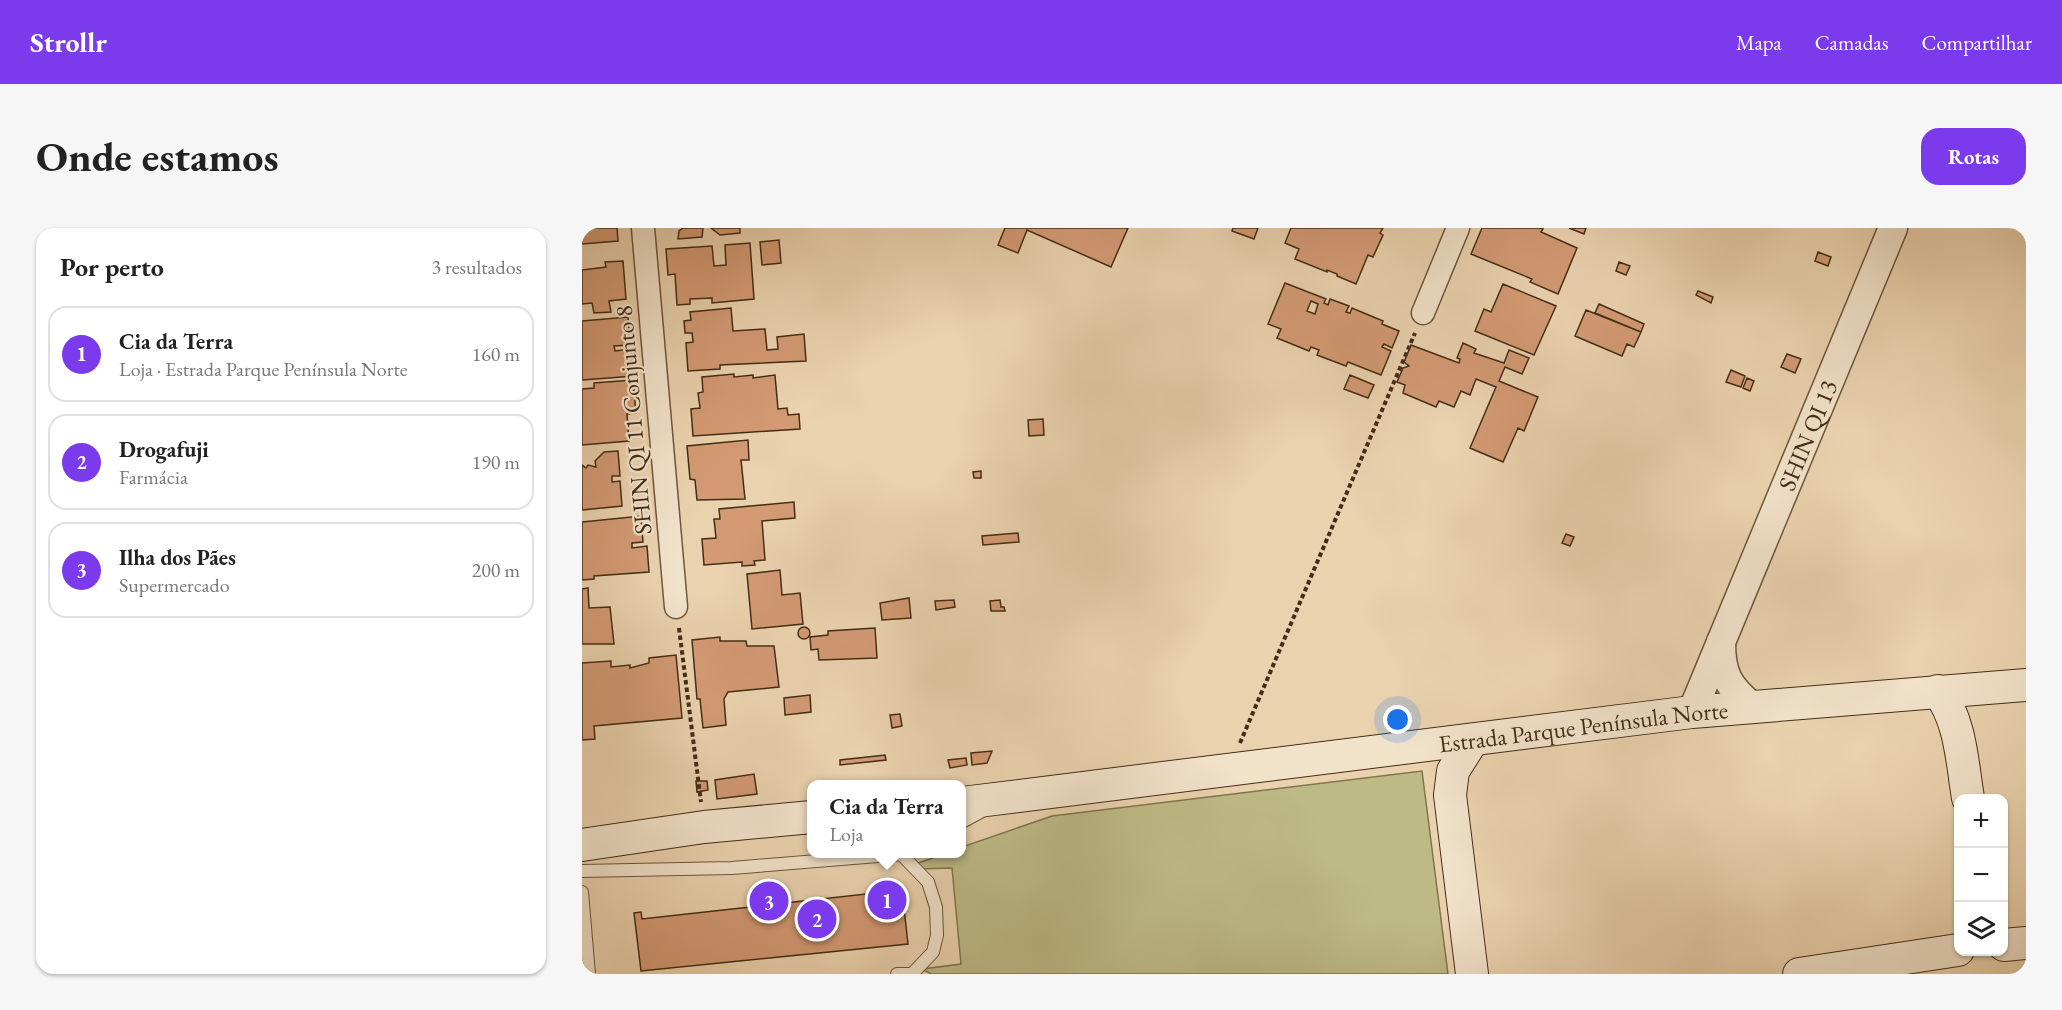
<!DOCTYPE html>
<html lang="pt">
<head>
<meta charset="utf-8">
<style>
	:root { --surface:#fff; --page:#f6f6f6; --text:#222; --muted:#767676; --line:#e0e0e0; --accent:#7c3aed }
	body { margin:0; font-family:"EB Garamond",serif; background:var(--page); color:var(--text) }
	.controls { position:absolute; right:18px; bottom:18px; display:grid; overflow:hidden; border-radius:12px; box-shadow:0 2px 4px #0004 }
	.controls button { width:54px; height:54px; display:grid; place-items:center; padding:0; border:0; border-bottom:2px solid var(--line); background:var(--surface); color:var(--text); font:30px sans-serif }
	.you { position:absolute; left:816px; top:492px; width:21px; height:21px; margin:-15px; border:4px solid #fff; border-radius:50%; background:#1a73e8; box-shadow:0 0 0 9px #1a73e833 }
	.badge { display:grid; place-items:center; width:39px; height:39px; border-radius:50%; background:var(--accent); color:#fff; font-size:20px; font-weight:700 }
	.pin { position:absolute; translate:-50% -50%; border:3px solid #fff; box-shadow:0 2px 6px #0006 }
	.popup { position:absolute; left:225px; top:552px; width:159px; height:78px; box-sizing:border-box; display:grid; place-content:center; border-radius:12px; background:var(--surface); filter:drop-shadow(0 2px 4px #0005); font-size:20px; white-space:nowrap; color:var(--muted) }
	.popup b { font-size:22px; color:var(--text) }
	.popup::after { content:''; position:absolute; left:50%; top:100%; margin-left:-12px; border:12px solid transparent; border-top-color:var(--surface) }
	.list { margin:0; padding:0; list-style:none }
	h2 { display:flex; justify-content:space-between; align-items:center; height:78px; margin:0; padding:0 24px; font-size:26px }
	h2 small { font-size:20px; font-weight:400; color:var(--muted) }
	.list li { display:grid; grid-template-columns:39px 1fr auto; gap:18px; align-items:center; box-sizing:border-box; height:96px; margin:0 12px 12px; padding:0 12px; border:2px solid var(--line); border-radius:18px }
	.list b { display:block; font-size:22px; white-space:nowrap }
	.list p { margin:0; font-size:20px; white-space:nowrap; color:var(--muted) }
	.list em { font-size:20px; font-style:normal; color:var(--muted) }
	.icon { flex:none; width:33px; height:33px; fill:none; stroke:currentColor; stroke-width:2; stroke-linecap:round; stroke-linejoin:round }
	.map { position:relative; flex:none; width:1444px; height:746px; overflow:hidden; border-radius:18px }
	header { display:flex; align-items:center; gap:36px; box-sizing:border-box; height:84px; padding:0 30px; background:var(--accent); color:#fff }
	header strong { font-size:28px }
	nav { display:flex; gap:33px; margin-inline-start:auto; font-size:21px }
	.intro { display:flex; align-items:center; justify-content:space-between; box-sizing:border-box; height:144px; padding:0 36px }
	h1 { margin:0; font-size:42px }
	.button { padding:15px 27px; border-radius:18px; background:var(--accent); color:#fff; font-size:21px; font-weight:700 }
	main { display:flex; gap:36px; padding:0 36px }
	aside { flex:1; background:var(--surface); border-radius:18px; box-shadow:0 2px 4px #0004 }
	.map>svg:first-child { display:block }
	.green { fill:#bdba86; stroke:#80744e; stroke-width:1.5 }
	.building { fill:#d39a74; stroke:#442d16; stroke-width:1.5; fill-rule:evenodd }
	.lines { fill:none; stroke-linecap:round; stroke-linejoin:round }
	.service-casing { stroke:#6e563c; stroke-width:14 }
	.minor-casing { stroke:#6e563c; stroke-width:25 }
	.tertiary-casing { stroke:#6e563c; stroke-width:31 }
	.secondary-casing { stroke:#442d16; stroke-width:34 }
	.path { stroke:#442d16; stroke-width:4; stroke-dasharray:4.5 3; stroke-linecap:butt }
	.service { stroke:#f1e2ca; stroke-width:12 }
	.minor { stroke:#f1e2ca; stroke-width:22 }
	.tertiary { stroke:#f1e2ca; stroke-width:28 }
	.secondary { stroke:#f1e2ca; stroke-width:32 }
	.labels { text-anchor:middle; dominant-baseline:central; stroke-width:4.5; stroke-linejoin:round; paint-order:stroke }
	.street-label { font-size:24px; fill:#442d16; stroke:#f1e2ca }
</style>
</head>
<body>
<header>
<strong>Strollr</strong>
<nav><a>Mapa</a><a>Camadas</a><a>Compartilhar</a></nav>
</header>
<div class="intro"><h1>Onde estamos</h1><a class="button">Rotas</a></div>
<main>
<aside>
<h2>Por perto<small>3 resultados</small></h2>
<ul class="list">
<li><span class="badge">1</span><div><b>Cia da Terra</b><p>Loja · Estrada Parque Península Norte</p></div><em>160 m</em></li>
<li><span class="badge">2</span><div><b>Drogafuji</b><p>Farmácia</p></div><em>190 m</em></li>
<li><span class="badge">3</span><div><b>Ilha dos Pães</b><p>Supermercado</p></div><em>200 m</em></li>
</ul>
</aside>
<div class="map">
<svg width="1444" height="746" viewBox="0 0 1444 746">
	<rect width="100%" height="100%" fill="#ead2ae"/>
	<filter id="stains"><feTurbulence type="fractalNoise" baseFrequency=".00333" numOctaves="4"/><feColorMatrix values="0 0 0 0 .2 0 0 0 0 .09 0 0 0 0 .02 0 0 0 .5 -.17"/></filter>
	<radialGradient id="worn" r=".72"><stop offset=".6" stop-color="#630" stop-opacity="0"/><stop offset="1" stop-color="#630" stop-opacity=".3"/></radialGradient>
	<!-- green -->
	<path class="green" d="M 840,543 L 866,746 L 349,746 L 340,741 L 379,736 L 370,640 L 337,641 L 333,636 L 362,626 L 380,626 L 380,619 L 470,588 Z"/>
	<!-- building -->
	<path class="building" d="M 0,0 L 35,0 L 36,13 L 0,16 Z
		M 101,0 L 121,0 L 120,9 L 96,11 L 97,3 Z
		M 129,0 L 158,0 L 158,5 L 138,7 Z
		M 423,0 L 546,0 L 529,39 L 445,2 L 436,25 L 416,17 Z
		M 651,0 L 676,0 L 672,11 L 650,3 Z
		M 709,0 L 801,0 L 798,5 L 801,7 L 791,29 L 786,27 L 774,56 L 755,48 L 755,46 L 745,42 L 745,44 L 713,31 L 717,21 L 703,15 Z
		M 900,0 L 958,0 L 961,1 L 959,4 L 995,20 L 976,66 L 948,54 L 950,51 L 889,26 Z
		M 987,0 L 1004,0 L 1002,6 Z
		M 197,12 L 199,35 L 180,37 L 178,14 Z
		M 168,15 L 172,71 L 130,75 L 130,70 L 108,71 L 108,76 L 95,77 L 93,46 L 86,47 L 84,21 L 130,18 L 132,38 L 144,37 L 143,17 Z
		M 1236,24 L 1249,29 L 1246,38 L 1233,33 Z
		M 41,33 L 44,71 L 27,73 L 29,84 L 12,85 L 10,75 L 0,76 L 0,42 L 24,39 L 23,34 Z
		M 1037,34 L 1048,38 L 1044,47 L 1034,43 Z
		M 703,55 L 744,71 L 742,75 L 746,77 L 748,71 L 767,78 L 764,84 L 768,85 L 770,80 L 801,93 L 800,96 L 817,103 L 810,120 L 802,116 L 800,119 L 809,123 L 799,147 L 766,134 L 764,138 L 735,127 L 737,122 L 729,119 L 727,123 L 695,110 L 699,101 L 686,96 ZM 729,73 L 736,76 L 733,86 L 725,83 Z
		M 921,56 L 974,78 L 952,127 L 893,103 L 902,81 L 909,84 Z
		M 1116,63 L 1131,69 L 1129,75 L 1114,67 Z
		M 1017,76 L 1062,96 L 1059,104 L 1013,85 Z
		M 149,80 L 151,103 L 183,101 L 185,122 L 196,121 L 195,109 L 222,106 L 224,133 L 138,137 L 138,141 L 106,143 L 104,115 L 111,114 L 110,105 L 103,105 L 102,93 L 109,92 L 108,84 Z
		M 1004,82 L 1059,104 L 1052,119 L 1045,116 L 1040,128 L 993,108 Z
		M 46,89 L 48,117 L 32,118 L 33,123 L 49,121 L 52,148 L 0,152 L 0,93 Z
		M 881,115 L 894,121 L 892,125 L 922,135 L 927,122 L 947,130 L 940,146 L 923,139 L 917,153 L 956,169 L 942,203 L 936,200 L 921,234 L 888,220 L 914,159 L 894,151 L 888,167 L 879,163 L 872,179 L 857,173 L 854,179 L 821,165 L 823,157 L 815,154 L 821,140 L 827,138 L 822,134 L 829,117 L 877,135 L 878,131 L 875,130 Z
		M 1205,126 L 1219,131 L 1213,145 L 1199,139 Z
		M 1149,142 L 1163,148 L 1159,159 L 1144,154 Z
		M 152,146 L 152,149 L 171,147 L 171,150 L 193,147 L 196,181 L 205,180 L 206,187 L 217,186 L 218,201 L 111,208 L 109,181 L 118,180 L 116,165 L 121,164 L 120,149 Z
		M 768,147 L 792,157 L 786,170 L 762,161 Z
		M 1165,150 L 1172,153 L 1168,163 L 1161,160 Z
		M 51,152 L 54,185 L 45,186 L 47,213 L 0,217 L 0,161 L 12,160 L 12,155 Z
		M 461,191 L 462,207 L 447,208 L 446,192 Z
		M 166,212 L 167,232 L 159,232 L 163,271 L 115,272 L 113,252 L 108,251 L 105,218 Z
		M 36,223 L 38,248 L 30,248 L 30,254 L 38,253 L 40,278 L 0,282 L 0,237 L 4,240 L 6,237 L 14,239 L 13,233 L 22,224 Z
		M 399,243 L 399,250 L 392,250 L 391,244 Z
		M 212,274 L 213,290 L 180,293 L 183,332 L 172,333 L 173,337 L 160,338 L 160,334 L 122,337 L 120,311 L 134,310 L 132,291 L 138,291 L 137,281 Z
		M 59,288 L 61,314 L 50,315 L 50,320 L 65,318 L 67,344 L 12,348 L 12,351 L 0,352 L 0,294 Z
		M 436,305 L 437,314 L 401,317 L 400,308 Z
		M 984,306 L 992,309 L 988,318 L 980,315 Z
		M 198,342 L 200,367 L 218,365 L 221,396 L 170,401 L 165,346 Z
		M 6,360 L 7,380 L 28,379 L 32,416 L 0,416 L 0,361 Z
		M 327,370 L 329,390 L 300,392 L 298,375 Z
		M 372,372 L 373,379 L 354,382 L 353,373 Z
		M 418,372 L 419,379 L 422,379 L 423,383 L 409,383 L 408,373 Z
		M216 405a6 6 0 1 1 12 0a6 6 0 1 1-12 0Z
		M 293,400 L 295,430 L 237,432 L 236,421 L 229,422 L 228,409 L 246,407 L 246,403 Z
		M 138,409 L 138,413 L 164,413 L 165,418 L 192,418 L 197,459 L 146,464 L 142,471 L 144,497 L 121,500 L 118,471 L 115,471 L 110,412 Z
		M 94,427 L 100,490 L 12,498 L 13,511 L 0,512 L 0,435 L 29,433 L 29,439 L 48,437 L 48,440 L 67,435 L 67,430 Z
		M 228,467 L 229,484 L 203,487 L 202,470 Z
		M 318,486 L 320,498 L 310,500 L 308,487 Z
		M 410,523 L 405,535 L 390,537 L 389,525 Z
		M 303,527 L 304,532 L 258,537 L 258,532 Z
		M 384,530 L 385,537 L 368,540 L 366,532 Z
		M 172,546 L 175,566 L 135,571 L 133,552 Z
		M 114,553 L 125,553 L 126,562 L 115,564 Z
		M 320,662 L 326,716 L 59,743 L 52,685 L 59,684 L 60,691 Z"/>
	<g class="lines">
		<defs>
			<path id="service" d="M 380,594 L 402,582
				M 319,626 L 346,654 L 354,679 L 355,707 L 351,724 L 331,745
				M 0,643 L 150,640 L 320,626
				M 0,664 L 7,746
				M 315,746 L 332,746"/>
			<path id="minor" d="M 61,0 L 94,379
				M 841,85 L 876,0"/>
			<g id="tertiary">
				<path d="M 1139,414 C 1139,446 1146,459 1171,479"/>
				<path id="s1" d="M 1110,484 L 1311,0"/>
			</g>
			<g id="secondary">
				<path d="M 1356,463 C 1379,493 1380,534 1386,570"/>
				<path d="M 890,513 L 871,543 L 868,567 L 890,746"/>
				<path id="s2" d="M 380,575 L 1110,484 L 1444,457"/>
				<path d="M 0,617 L 122,599 L 230,589"/>
				<path d="M 1422,717 L 1444,715"/>
				<path d="M 1217,746 L 1376,722"/>
			</g>
		</defs>
		<!-- service casing -->
		<use href="#service" class="service-casing"/>
		<!-- minor casing -->
		<use href="#minor" class="minor-casing"/>
		<!-- tertiary casing -->
		<use href="#tertiary" class="tertiary-casing"/>
		<!-- secondary casing -->
		<use href="#secondary" class="secondary-casing"/>
		<!-- path -->
		<path class="path" d="M 97,400 L 119,574
			M 658,515 L 833,105"/>
		<!-- service -->
		<use href="#service" class="service"/>
		<!-- minor -->
		<use href="#minor" class="minor"/>
		<!-- tertiary -->
		<use href="#tertiary" class="tertiary"/>
		<!-- secondary -->
		<use href="#secondary" class="secondary"/>
	</g>
	<g class="labels">
		<!-- street labels -->
		<g class="street-label">
			<text transform="translate(51 192) rotate(-95)">SHIN QI 11 Conjunto 8</text>
			<text stroke="none"><textPath href="#s1" startOffset="300">SHIN QI 13</textPath></text>
			<text stroke="none"><textPath href="#s2" startOffset="626">Estrada Parque Península Norte</textPath></text>
		</g>
	</g>
	<rect width="100%" height="100%" filter="url(#stains)"/>
	<rect width="100%" height="100%" fill="url(#worn)"/>
</svg>
<div class="controls">
<button>+</button>
<button>−</button>
<button><svg class="icon" aria-label="layers" viewBox="0 0 24 24"><path d="M12 4l9 5-9 5-9-5zM3 14l9 5 9-5"/></svg></button>
</div>
<div class="you"></div>
<div class="pin badge" style="left:305px;top:672px">1</div>
<div class="popup"><b>Cia da Terra</b>Loja</div>
<div class="pin badge" style="left:235px;top:691px">2</div>
<div class="pin badge" style="left:187px;top:673px">3</div>
</div>
</main>
</body>
</html>
